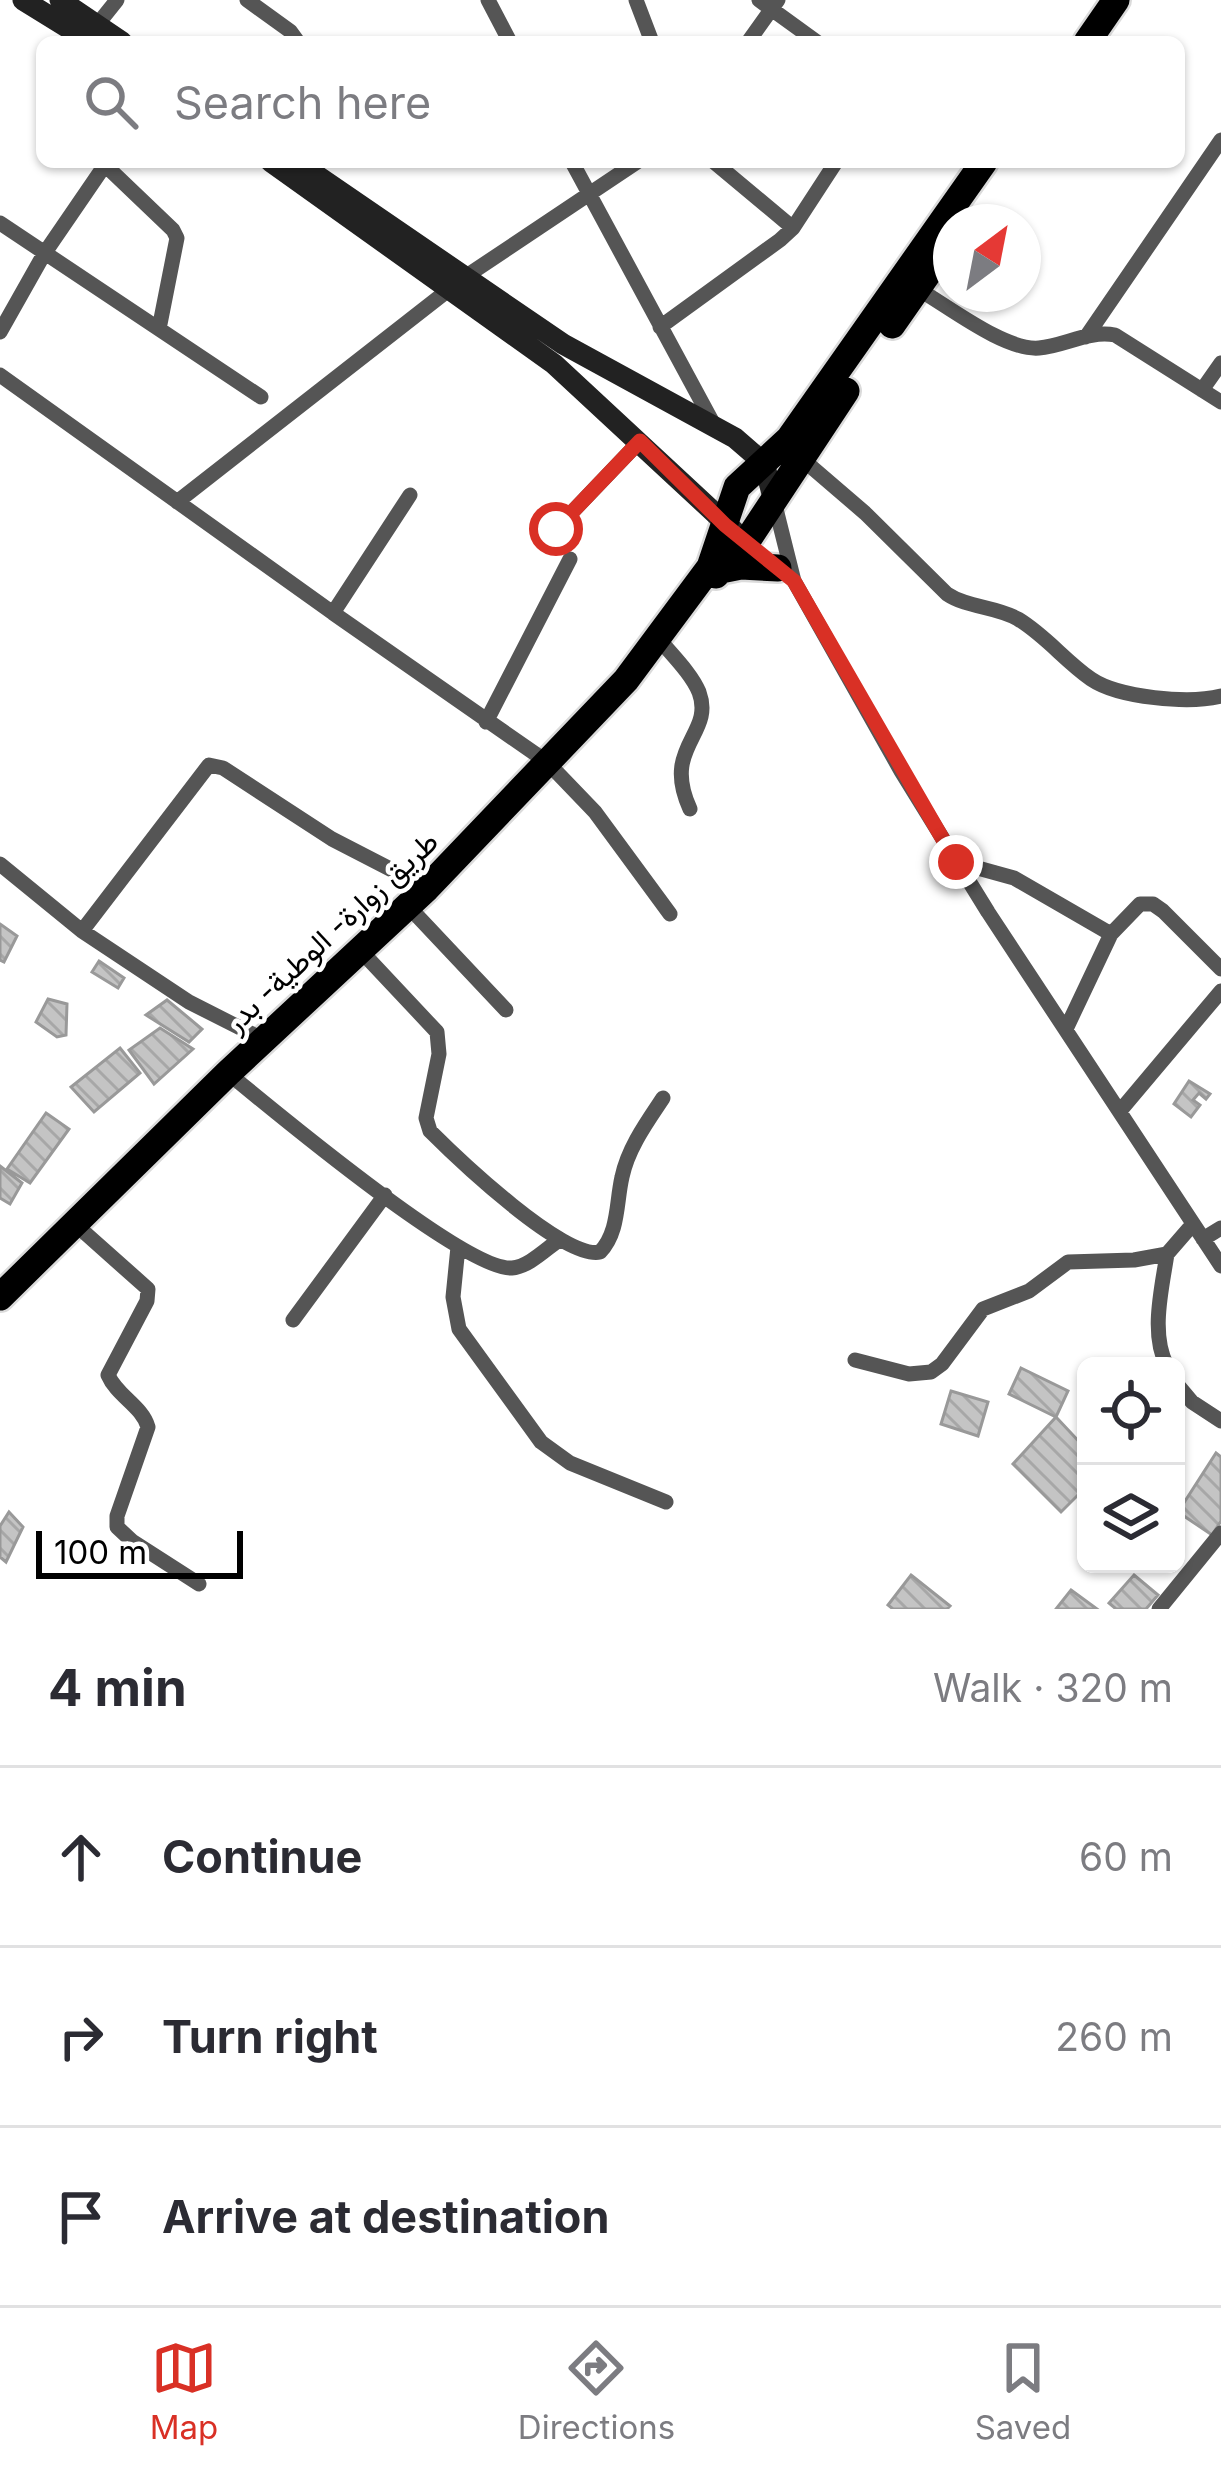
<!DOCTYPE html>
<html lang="en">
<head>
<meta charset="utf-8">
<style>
	:root { --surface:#fff; --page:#f2f2f3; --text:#2b2b33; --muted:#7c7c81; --line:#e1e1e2; --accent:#d93025 }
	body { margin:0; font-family:Inter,Vazirmatn,sans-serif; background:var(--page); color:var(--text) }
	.controls { position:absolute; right:36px; bottom:36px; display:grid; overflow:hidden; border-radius:18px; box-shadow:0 3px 9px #0004 }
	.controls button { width:108px; height:108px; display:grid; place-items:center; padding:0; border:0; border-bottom:3px solid var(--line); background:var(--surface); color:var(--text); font:60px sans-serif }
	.compass { position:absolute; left:933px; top:204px; width:108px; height:108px; border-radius:50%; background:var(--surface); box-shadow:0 3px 9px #0004; rotate:32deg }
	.scale { position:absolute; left:36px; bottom:30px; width:207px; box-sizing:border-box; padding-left:12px; border:6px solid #000; border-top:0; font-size:33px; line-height:42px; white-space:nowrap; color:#000; -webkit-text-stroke:9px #fff; paint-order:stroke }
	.stop { position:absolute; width:36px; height:36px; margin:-27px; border:9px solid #d93025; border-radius:50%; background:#fff }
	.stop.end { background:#d93025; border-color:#fff; box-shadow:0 3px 12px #0008 }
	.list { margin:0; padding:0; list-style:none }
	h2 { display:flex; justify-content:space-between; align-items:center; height:156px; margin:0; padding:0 48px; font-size:51px }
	h2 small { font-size:39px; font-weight:400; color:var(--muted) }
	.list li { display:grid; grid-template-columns:78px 1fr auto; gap:36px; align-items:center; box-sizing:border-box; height:180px; padding:0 48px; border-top:3px solid var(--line) }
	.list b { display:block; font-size:45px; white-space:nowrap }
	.list em { font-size:39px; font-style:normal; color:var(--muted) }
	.icon { flex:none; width:66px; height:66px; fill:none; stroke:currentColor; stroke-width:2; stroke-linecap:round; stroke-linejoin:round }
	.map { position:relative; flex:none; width:1221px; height:1609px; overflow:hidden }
	.search { position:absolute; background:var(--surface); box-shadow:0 3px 9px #0004; left:36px; right:36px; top:36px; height:132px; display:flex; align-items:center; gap:30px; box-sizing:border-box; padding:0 42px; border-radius:18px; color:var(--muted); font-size:45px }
	.sheet { height:696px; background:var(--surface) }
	nav { display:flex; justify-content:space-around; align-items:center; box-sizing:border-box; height:168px; border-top:3px solid var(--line); background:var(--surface); font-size:33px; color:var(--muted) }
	nav a { display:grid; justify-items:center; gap:6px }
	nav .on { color:var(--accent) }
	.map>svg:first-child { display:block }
	.building { fill:url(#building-back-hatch); stroke:#999; stroke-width:3 }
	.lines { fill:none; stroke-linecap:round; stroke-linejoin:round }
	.highway-casing { stroke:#dbdbdb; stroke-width:32 }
	.street { stroke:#555; stroke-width:15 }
	.secondary { stroke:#222; stroke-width:21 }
	.highway { stroke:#000; stroke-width:27 }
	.route { stroke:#d93025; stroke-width:15 }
	.labels { text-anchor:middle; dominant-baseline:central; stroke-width:9; stroke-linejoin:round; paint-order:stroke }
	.street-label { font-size:30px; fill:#000; stroke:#fff }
</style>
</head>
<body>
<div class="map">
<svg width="1221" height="1609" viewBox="0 0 1221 1609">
	<defs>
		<pattern id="building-back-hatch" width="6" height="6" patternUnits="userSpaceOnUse" patternTransform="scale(3)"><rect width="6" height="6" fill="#c4c4c4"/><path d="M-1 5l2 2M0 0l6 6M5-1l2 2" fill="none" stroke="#a7a7a7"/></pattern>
	</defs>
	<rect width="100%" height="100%" fill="#fff"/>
	<!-- building -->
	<path class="building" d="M 0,924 L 17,936 L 4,962 L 0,960 Z
		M 99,961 L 124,978 L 118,988 L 92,972 Z
		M 48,999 L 67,1004 L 66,1035 L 57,1037 L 36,1022 Z
		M 167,1000 L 202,1029 L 189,1042 L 146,1015 Z
		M 160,1028 L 193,1049 L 154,1084 L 129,1050 Z
		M 120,1048 L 140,1073 L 94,1112 L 71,1087 Z
		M 1189,1081 L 1210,1094 L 1206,1099 L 1199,1093 L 1193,1100 L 1200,1105 L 1191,1117 L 1174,1104 Z
		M 46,1113 L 69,1129 L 30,1183 L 7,1169 Z
		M 0,1166 L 22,1183 L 10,1204 L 0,1198 Z
		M 1021,1368 L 1068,1391 L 1056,1417 L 1009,1394 Z
		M 951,1391 L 988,1402 L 978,1436 L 941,1424 Z
		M 1056,1417 L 1086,1449 L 1086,1487 L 1061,1512 L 1013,1464 Z
		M 1216,1453 L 1221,1457 L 1221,1521 L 1212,1535 L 1178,1512 Z
		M 9,1512 L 23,1527 L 6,1562 L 0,1557 L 0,1526 Z
		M 911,1575 L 950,1606 L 947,1609 L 893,1609 L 888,1605 Z
		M 1134,1575 L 1158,1595 L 1146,1609 L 1116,1609 L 1109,1603 Z
		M 1071,1590 L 1097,1609 L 1056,1609 Z"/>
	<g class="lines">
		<defs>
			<path id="highway" d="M 1087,42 L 1116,0
				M 892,325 L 945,249
				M 721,570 L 741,566 L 778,568
				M 716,575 L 747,541 L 846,391
				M 0,1297 L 228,1073 L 427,888 L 626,680 L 710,567 L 737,487 L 789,439 L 984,162"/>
		</defs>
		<!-- highway casing -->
		<use href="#highway" class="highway-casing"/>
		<!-- street -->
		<path class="street" d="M 247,0 L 290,31 L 298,42
			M 488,0 L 510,42
			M 636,0 L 652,42
			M 759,0 L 817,42
			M 97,25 L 117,0
			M 748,42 L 778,0
			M 572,162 L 713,423
			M 714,162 L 793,228
			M 105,165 L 173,230 L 177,238 L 159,329
			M 0,223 L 261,397
			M 918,289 C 948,306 1005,351 1039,348 C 1064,346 1089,330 1115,335 L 1221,402
			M 660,327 L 780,240 L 793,228 L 836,162
			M 0,332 L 44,254 L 107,162
			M 1086,337 L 1221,140
			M 0,375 L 333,613
			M 1202,390 L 1221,363
			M 801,458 L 865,513 L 947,594 C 968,608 995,606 1018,619 C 1046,636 1065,661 1091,679 C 1119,698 1189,704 1221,696
			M 410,495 L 333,613 L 547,762 L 595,812 L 670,914
			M 774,501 L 794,581 L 901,771 L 988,912 L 1221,1266
			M 177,502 L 465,277 L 637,162
			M 556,529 L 640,441
			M 659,639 C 672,655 691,673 699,692 C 715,735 661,746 690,809
			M 486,722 L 570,559
			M 956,862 L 1014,878 L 1111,934
			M 0,864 L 82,931 L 189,1002 L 264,1040
			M 408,906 L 506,1010
			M 82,931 L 209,765 L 223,768 L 332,839 L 427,888
			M 360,950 L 437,1032 L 439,1054 L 426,1118 L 430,1131 C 458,1159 564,1260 600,1252 C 619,1232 616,1203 622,1177 C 628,1148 647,1122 663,1098
			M 1066,1029 L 1111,934 L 1140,904 L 1153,904 L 1163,911 L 1221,969
			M 228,1073 C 273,1110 466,1271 512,1268 C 528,1267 546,1249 559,1240
			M 1120,1111 L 1221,991
			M 75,1224 L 148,1289 L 147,1301 L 108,1375 C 117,1396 142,1406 148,1427 L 117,1516 L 117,1527 L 132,1541 L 199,1584
			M 1203,1239 L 1221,1228
			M 458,1247 L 453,1297 L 459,1329 L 541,1442 L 570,1463 L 666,1502
			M 293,1320 L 385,1195
			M 855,1360 L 909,1374 L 931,1372 L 942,1364 L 983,1309 L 1029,1291 L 1068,1262 L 1134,1260 L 1167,1254 L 1193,1224
			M 1167,1366 C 1150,1334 1162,1288 1167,1254
			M 1176,1383 L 1192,1402 L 1221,1421
			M 1159,1609 L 1221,1533"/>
		<!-- secondary -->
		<path class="secondary" d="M 23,0 L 91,42
			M 60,0 L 122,42
			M 271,162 L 554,364 L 734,531
			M 297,162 L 563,344 L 735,438 L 764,463 L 774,501"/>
		<!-- highway -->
		<use href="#highway" class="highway"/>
	</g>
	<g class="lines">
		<!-- route -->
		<path class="route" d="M 556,529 L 640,441 L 725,525 L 794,581 L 956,862"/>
	</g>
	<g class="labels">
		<!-- street labels -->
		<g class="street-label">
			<text transform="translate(331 931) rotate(-43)">طريق زوارة- الوطية- بدر</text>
		</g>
	</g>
</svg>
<div class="controls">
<button><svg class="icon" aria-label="locate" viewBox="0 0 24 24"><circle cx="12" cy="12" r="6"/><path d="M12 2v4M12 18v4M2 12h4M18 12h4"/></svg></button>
<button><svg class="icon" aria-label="layers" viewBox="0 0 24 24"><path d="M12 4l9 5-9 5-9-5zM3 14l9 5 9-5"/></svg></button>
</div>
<svg class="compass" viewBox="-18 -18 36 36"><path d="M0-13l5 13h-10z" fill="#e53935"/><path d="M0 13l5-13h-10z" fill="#7c7c81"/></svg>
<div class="scale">100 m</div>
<div class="stop" style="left:556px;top:529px"></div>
<div class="stop end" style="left:956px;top:862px"></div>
<div class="search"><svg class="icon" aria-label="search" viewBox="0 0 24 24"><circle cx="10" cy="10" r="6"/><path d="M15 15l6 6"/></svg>Search here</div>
</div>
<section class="sheet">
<h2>4 min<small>Walk · 320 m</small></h2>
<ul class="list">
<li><svg class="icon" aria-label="ahead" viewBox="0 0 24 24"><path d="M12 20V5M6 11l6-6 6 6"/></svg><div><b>Continue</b></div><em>60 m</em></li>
<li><svg class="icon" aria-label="right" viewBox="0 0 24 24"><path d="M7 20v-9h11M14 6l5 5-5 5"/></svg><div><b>Turn right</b></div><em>260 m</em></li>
<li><svg class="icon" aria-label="arrive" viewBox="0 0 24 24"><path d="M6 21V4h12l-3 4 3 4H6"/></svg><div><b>Arrive at destination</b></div></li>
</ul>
</section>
<nav>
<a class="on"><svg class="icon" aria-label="map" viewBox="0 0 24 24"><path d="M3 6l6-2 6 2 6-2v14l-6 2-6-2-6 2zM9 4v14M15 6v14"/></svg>Map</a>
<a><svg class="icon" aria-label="directions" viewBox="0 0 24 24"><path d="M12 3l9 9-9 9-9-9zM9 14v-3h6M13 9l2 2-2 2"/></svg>Directions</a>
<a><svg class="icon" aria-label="saved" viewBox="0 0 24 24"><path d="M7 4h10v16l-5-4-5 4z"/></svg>Saved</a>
</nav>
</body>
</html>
